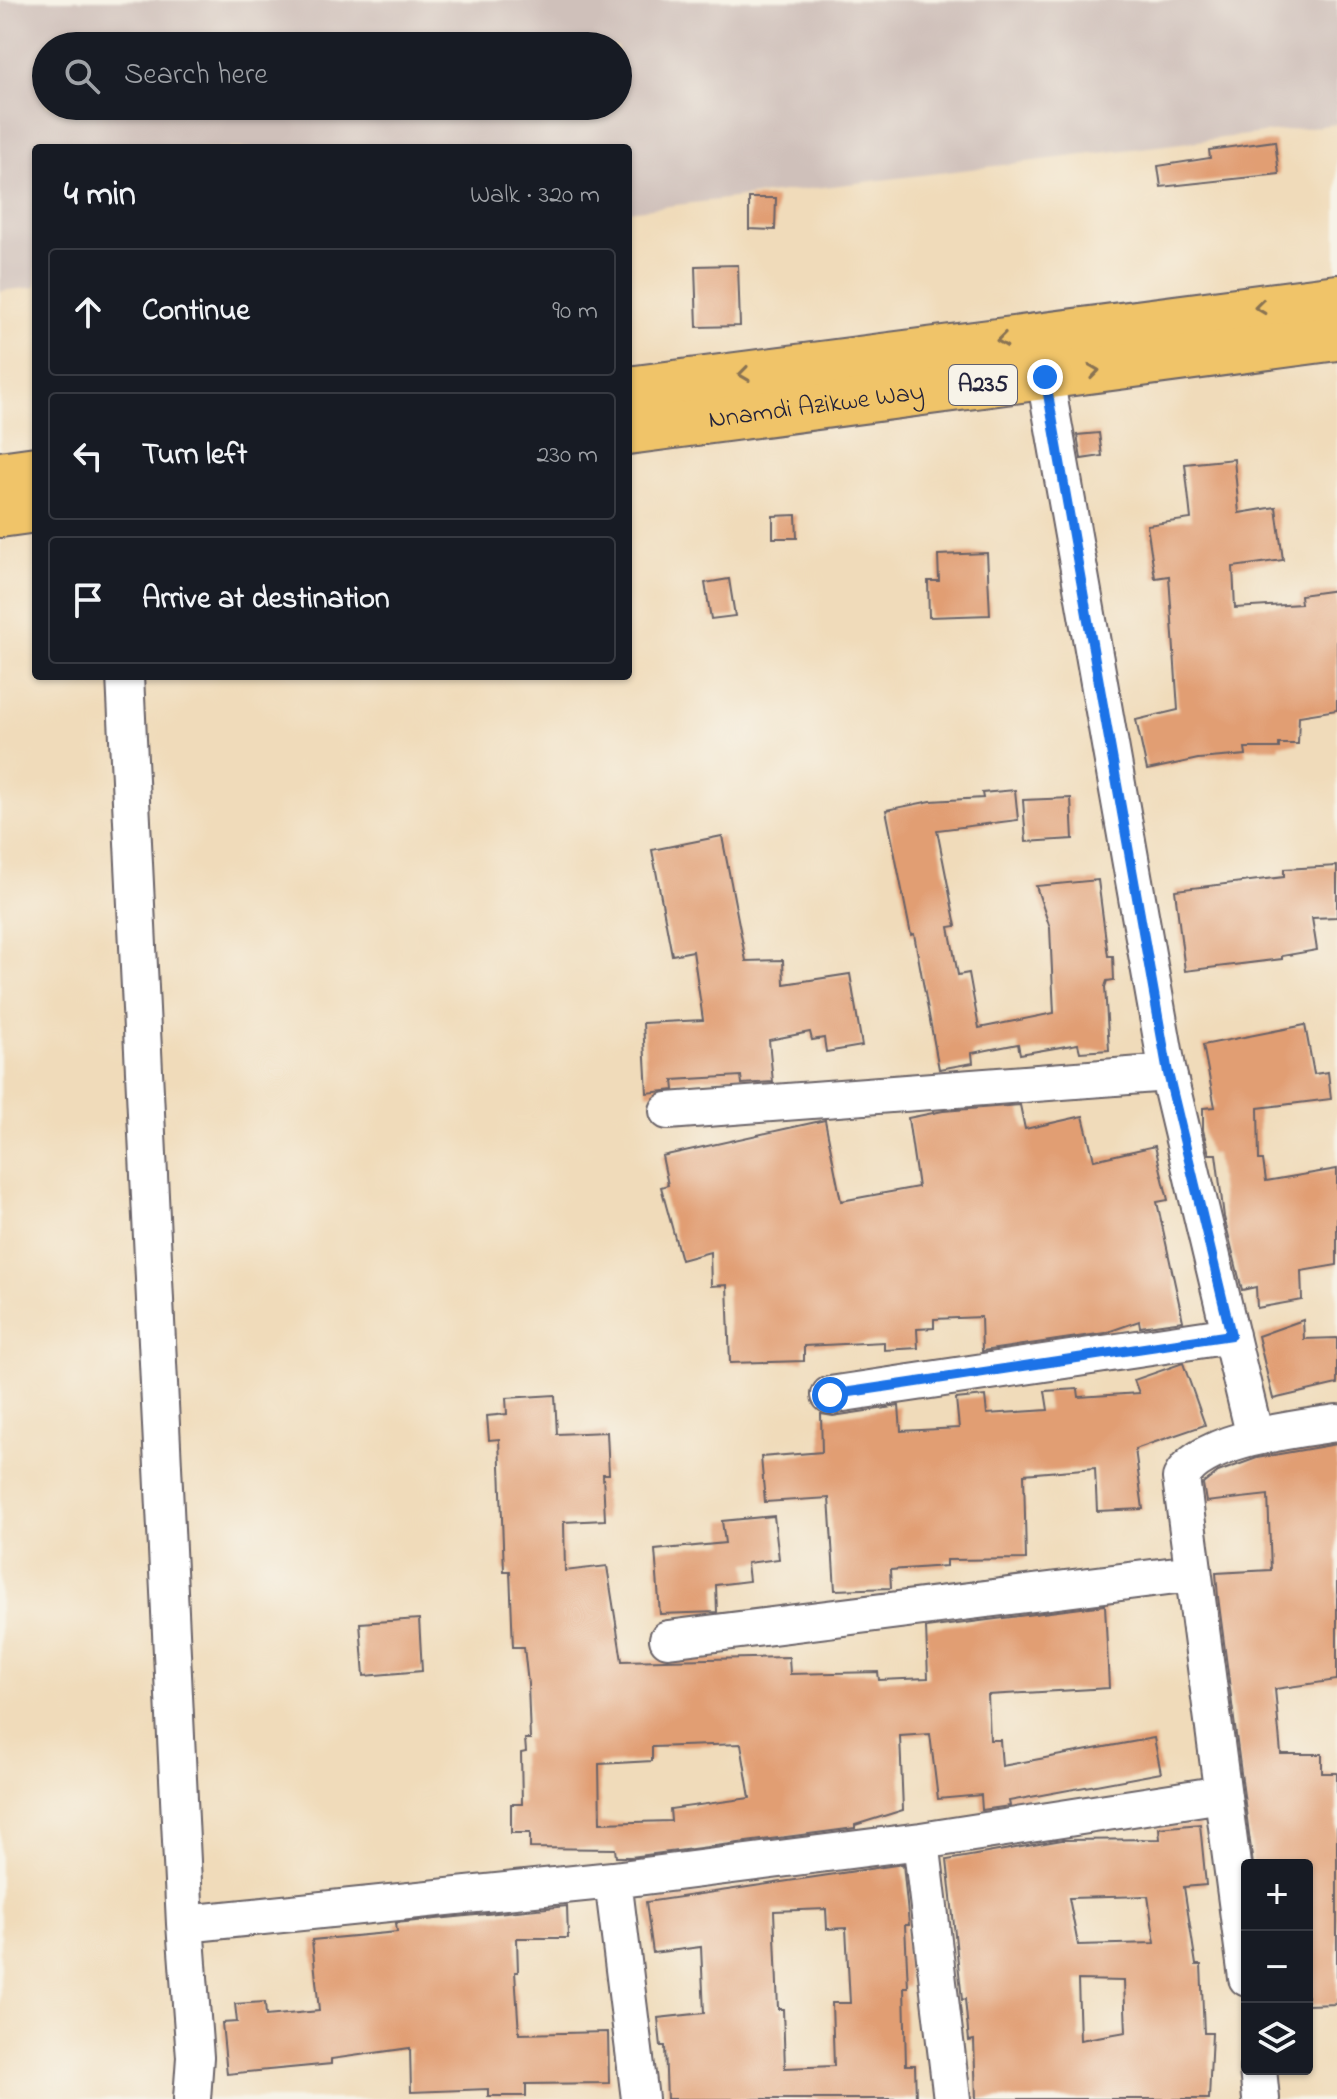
<!DOCTYPE html>
<html lang="en">
<head>
<meta charset="utf-8">
<style>
	:root { --surface:#171b24; --page:#242831; --text:#f1f3f6; --muted:#9ea1a6; --line:#363941 }
	body { margin:0; font-family:"Indie Flower",sans-serif; background:var(--page); color:var(--text) }
	.controls { position:absolute; right:24px; bottom:24px; display:grid; overflow:hidden; border-radius:8px; box-shadow:0 2px 6px #0004 }
	.controls button { width:72px; height:72px; display:grid; place-items:center; padding:0; border:0; border-bottom:2px solid var(--line); background:var(--surface); color:var(--text); font:40px sans-serif }
	.stop { position:absolute; width:24px; height:24px; margin:-18px; border:6px solid #1a73e8; border-radius:50%; background:#fff }
	.stop.end { background:#1a73e8; border-color:#fff; box-shadow:0 2px 8px #0008 }
	.list { margin:0; padding:0; list-style:none }
	h2 { display:flex; justify-content:space-between; align-items:center; height:104px; margin:0; padding:0 32px; font-size:34px }
	h2 small { font-size:26px; font-weight:400; color:var(--muted) }
	.list li { display:grid; grid-template-columns:52px 1fr auto; gap:24px; align-items:center; box-sizing:border-box; height:128px; margin:0 16px 16px; padding:0 16px; border:2px solid var(--line); border-radius:8px }
	.list b { display:block; font-size:30px; white-space:nowrap }
	.list em { font-size:26px; font-style:normal; color:var(--muted) }
	.icon { flex:none; width:44px; height:44px; fill:none; stroke:currentColor; stroke-width:2; stroke-linecap:round; stroke-linejoin:round }
	.map { position:relative; flex:none; width:1337px; height:2099px; overflow:hidden }
	.search { position:absolute; background:var(--surface); box-shadow:0 2px 6px #0004; left:32px; top:32px; width:600px; height:88px; display:flex; align-items:center; gap:20px; box-sizing:border-box; padding:0 28px; border-radius:44px; color:var(--muted); font-size:30px }
	.panel { position:absolute; background:var(--surface); box-shadow:0 2px 6px #0004; left:32px; top:144px; width:600px; height:536px; border-radius:8px }
	.map>svg:first-child { display:block }
	.industrial { fill:#cfc0ba; fill-rule:evenodd }
	.building { fill:#e19e73; fill-rule:evenodd }
	.lines { fill:none; stroke-linecap:round; stroke-linejoin:round }
	.minor-casing { stroke:#6a6367; stroke-width:40 }
	.highway-casing { stroke:#6a6367; stroke-width:48 }
	.minor { stroke:#fff; stroke-width:36 }
	.highway { stroke:#f0c469; stroke-width:44 }
	.oneway { stroke:#897352 }
	.route { stroke:#1a73e8; stroke-width:10 }
	.labels { text-anchor:middle; dominant-baseline:central; stroke-width:8; stroke-linejoin:round; paint-order:stroke }
	.shield { fill:#f7f3e8; stroke:#62616f; stroke-width:2 }
	.shield-label { font-size:24px; font-weight:bold; fill:#22223b }
	.street-label { font-size:26px; fill:#22223b; stroke:#f7f3e8 }
</style>
</head>
<body>
<div class="map">
<svg width="1337" height="2099" viewBox="0 0 1337 2099">
	<rect width="100%" height="100%" fill="#f7f3e8"/>
	<filter id="ink" filterUnits="userSpaceOnUse"><feTurbulence type="fractalNoise" baseFrequency=".0125" numOctaves="2"/><feDisplacementMap in="SourceGraphic" scale="16" xChannelSelector="R" yChannelSelector="G"/><feConvolveMatrix kernelMatrix="1 2 1 2 8 2 1 2 1" color-interpolation-filters="sRGB"/></filter>
	<filter id="wash" filterUnits="userSpaceOnUse"><feTurbulence type="fractalNoise" baseFrequency=".006" numOctaves="4" result="noise"/><feDisplacementMap in="SourceGraphic" scale="32" xChannelSelector="R" yChannelSelector="G"/><feGaussianBlur stdDeviation="1.8" result="paint"/><feColorMatrix in="noise" values="0 0 0 0 0 0 0 0 0 0 0 0 0 0 0 0 0 1.4 0 .05"/><feComposite in="paint" operator="in"/></filter>
	<g filter="url(#wash)">
		<rect width="100%" height="100%" fill="#f0dbba"/>
		<!-- industrial -->
		<path class="industrial" d="M 0,0 L 1337,0 L 1337,124 L 628,211 L 628,148 L 36,148 L 36,287 L 0,291 ZM 46,46 L 618,46 L 618,106 L 46,106 Z"/>
		<g id="blocks">
			<!-- building -->
			<path class="building" d="M 1275,141 L 1279,174 L 1161,187 L 1158,166 L 1210,158 L 1209,150 Z
				M 749,198 L 776,198 L 775,230 L 749,229 Z
				M 738,265 L 740,326 L 697,327 L 695,266 Z
				M 1099,433 L 1102,456 L 1081,459 L 1077,435 Z
				M 1234,459 L 1239,513 L 1276,507 L 1283,560 L 1233,567 L 1235,608 L 1301,604 L 1300,595 L 1337,590 L 1337,710 L 1299,716 L 1298,744 L 1279,744 L 1279,748 L 1245,748 L 1246,755 L 1198,759 L 1147,770 L 1136,720 L 1178,710 L 1169,576 L 1155,578 L 1147,525 L 1191,519 L 1185,464 Z
				M 796,515 L 797,538 L 773,538 L 773,516 Z
				M 987,553 L 990,615 L 929,617 L 928,581 L 939,581 L 938,555 Z
				M 729,579 L 735,616 L 711,619 L 705,583 Z
				M 1015,790 L 1018,820 L 937,830 L 956,926 L 949,927 L 958,975 L 969,973 L 979,1028 L 1054,1013 L 1050,928 L 1036,886 L 1098,880 L 1108,956 L 1113,956 L 1114,980 L 1107,981 L 1105,987 L 1109,1050 L 1080,1052 L 1078,1044 L 1020,1054 L 1018,1044 L 972,1053 L 973,1063 L 939,1069 L 914,934 L 911,935 L 886,810 L 931,801 L 983,798 L 982,793 Z
				M 1071,798 L 1073,839 L 1026,842 L 1023,800 Z
				M 722,836 L 746,961 L 783,960 L 784,984 L 850,974 L 862,1046 L 826,1052 L 824,1038 L 812,1040 L 810,1032 L 769,1040 L 773,1082 L 742,1084 L 741,1076 L 673,1080 L 674,1090 L 647,1093 L 643,1023 L 703,1020 L 693,951 L 672,955 L 652,850 Z
				M 1337,866 L 1337,917 L 1312,918 L 1317,950 L 1282,956 L 1282,959 L 1185,971 L 1175,890 L 1284,877 L 1284,869 Z
				M 1305,1025 L 1314,1074 L 1328,1072 L 1331,1099 L 1258,1108 L 1259,1160 L 1263,1160 L 1266,1181 L 1337,1169 L 1337,1265 L 1301,1271 L 1302,1300 L 1257,1308 L 1256,1287 L 1242,1290 L 1224,1217 L 1216,1154 L 1209,1154 L 1203,1130 L 1203,1108 L 1215,1107 L 1203,1045 Z
				M 1020,1105 L 1025,1129 L 1083,1116 L 1094,1160 L 1155,1146 L 1168,1200 L 1157,1202 L 1183,1321 L 1140,1327 L 1139,1321 L 1105,1333 L 982,1351 L 981,1317 L 934,1319 L 934,1328 L 917,1329 L 918,1348 L 884,1350 L 884,1342 L 804,1346 L 804,1361 L 730,1363 L 727,1285 L 711,1286 L 710,1252 L 681,1260 L 661,1187 L 668,1185 L 662,1156 L 825,1120 L 841,1201 L 918,1187 L 908,1118 L 943,1111 Z
				M 1303,1320 L 1304,1339 L 1337,1338 L 1337,1384 L 1273,1399 L 1258,1336 Z
				M 1183,1363 L 1205,1425 L 1135,1449 L 1143,1509 L 1097,1511 L 1095,1468 L 1024,1474 L 1026,1559 L 946,1560 L 946,1566 L 890,1570 L 891,1588 L 835,1590 L 829,1498 L 765,1502 L 761,1457 L 822,1452 L 821,1414 L 833,1416 L 899,1406 L 901,1431 L 959,1428 L 956,1399 L 985,1396 L 987,1414 L 1048,1410 L 1045,1391 L 1078,1389 L 1079,1397 L 1139,1393 L 1134,1380 Z
				M 555,1395 L 557,1434 L 607,1432 L 609,1474 L 603,1474 L 605,1520 L 564,1522 L 565,1571 L 607,1566 L 622,1661 L 789,1657 L 790,1674 L 878,1672 L 879,1680 L 928,1678 L 926,1628 L 1105,1605 L 1109,1688 L 988,1695 L 990,1740 L 1000,1740 L 1002,1766 L 1154,1738 L 1161,1773 L 1009,1801 L 1010,1806 L 982,1810 L 981,1795 L 938,1799 L 930,1734 L 900,1736 L 903,1810 L 855,1825 L 855,1828 L 631,1857 L 616,1857 L 615,1849 L 530,1848 L 530,1833 L 511,1833 L 511,1804 L 522,1804 L 521,1753 L 526,1752 L 525,1739 L 530,1739 L 528,1684 L 524,1647 L 513,1647 L 510,1571 L 504,1571 L 499,1439 L 489,1440 L 487,1416 L 507,1414 L 506,1398 ZM 741,1744 L 750,1798 L 670,1809 L 671,1821 L 600,1823 L 599,1764 L 652,1761 L 652,1747 Z
				M 1337,1444 L 1337,1680 L 1275,1689 L 1281,1754 L 1322,1754 L 1322,1773 L 1337,1773 L 1337,2004 L 1307,2005 L 1307,1865 L 1253,1865 L 1218,1597 L 1216,1573 L 1271,1570 L 1268,1495 L 1206,1502 L 1203,1484 L 1218,1472 L 1257,1458 Z
				M 774,1516 L 779,1559 L 747,1563 L 749,1581 L 716,1585 L 717,1612 L 660,1614 L 655,1550 L 725,1543 L 722,1521 Z
				M 419,1619 L 422,1671 L 364,1676 L 360,1623 Z
				M 1200,1824 L 1206,1885 L 1184,1887 L 1196,1965 L 1201,1965 L 1204,2033 L 1212,2033 L 1209,2099 L 976,2099 L 974,2040 L 969,2041 L 965,1999 L 962,2000 L 947,1860 L 1062,1840 L 1160,1839 L 1159,1828 ZM 1148,1896 L 1155,1943 L 1078,1945 L 1069,1898 ZM 1078,1980 L 1124,1981 L 1126,2032 L 1080,2040 Z
				M 903,1864 L 909,1925 L 905,1925 L 908,1987 L 904,1987 L 906,2065 L 915,2065 L 916,2099 L 667,2099 L 665,2046 L 661,2046 L 658,2018 L 704,2013 L 701,1947 L 653,1953 L 646,1902 ZM 826,1909 L 827,1929 L 846,1928 L 850,2003 L 832,2003 L 834,2066 L 785,2068 L 783,2009 L 778,2009 L 774,1911 Z
				M 567,1906 L 568,1938 L 517,1938 L 518,1972 L 515,1972 L 519,2034 L 608,2032 L 609,2083 L 526,2084 L 526,2096 L 488,2096 L 488,2089 L 411,2092 L 410,2048 L 331,2059 L 331,2064 L 227,2074 L 222,2023 L 237,2022 L 235,2004 L 265,2002 L 266,2016 L 319,2011 L 312,1940 L 397,1932 L 396,1923 Z"/>
		</g>
	</g>
	<g filter="url(#ink)">
		<use href="#blocks" fill-opacity="0" stroke="#6a6367" stroke-width="2"/>
		<g class="lines">
			<defs>
				<path id="minor" d="M 1045,377 L 1168,1073 L 1255,1437
					M 125,676 L 185,1924 L 195,2057 L 192,2099
					M 668,1111 L 1168,1073
					M 830,1395 L 1231,1335
					M 668,1639 L 1192,1573
					M 921,1841 L 952,2099
					M 613,1880 L 640,2099
					M 185,1924 L 613,1880 L 921,1841 L 1222,1794
					M 1247,1978 L 1181,1478 C 1200,1439 1298,1429 1337,1423
					M 1258,2069 L 1261,2099"/>
				<g id="highway">
					<path d="M 628,389 L 1337,297"/>
					<path id="s1" d="M 628,432 L 1337,338"/>
					<path d="M 0,474 L 36,469"/>
					<path d="M 0,515 L 36,510"/>
				</g>
			</defs>
			<!-- minor casing -->
			<use href="#minor" class="minor-casing"/>
			<!-- highway casing -->
			<use href="#highway" class="highway-casing"/>
			<!-- minor -->
			<use href="#minor" class="minor"/>
			<!-- highway -->
			<use href="#highway" class="highway"/>
		</g>
		<!-- one-way arrows -->
		<defs><path id="oneway-chevron" d="M-2-3.5L2.5 0L-2 3.5" fill="none" stroke-width="1.6" stroke-linecap="round" stroke-linejoin="round" transform="scale(2)"/></defs>
		<g class="oneway">
			<use href="#oneway-chevron" transform="translate(1260 307) rotate(173)"/>
			<use href="#oneway-chevron" transform="translate(1002 340) rotate(173)"/>
			<use href="#oneway-chevron" transform="translate(1094 371) rotate(-8)"/>
			<use href="#oneway-chevron" transform="translate(744 374) rotate(172)"/>
		</g>
	</g>
	<g class="lines" filter="url(#ink)">
		<!-- route -->
		<path class="route" d="M 830,1395 L 1231,1335 L 1168,1073 L 1045,377"/>
	</g>
	<g class="labels">
		<!-- shield labels -->
		<rect class="shield" x="949" y="365" width="68" height="40" rx="6"/>
		<g class="shield-label">
			<text x="983" y="385">A235</text>
		</g>
		<!-- street labels -->
		<g class="street-label">
			<text stroke="none"><textPath href="#s1" startOffset="190">Nnamdi Azikwe Way</textPath></text>
		</g>
	</g>
</svg>
<div class="controls">
<button>+</button>
<button>−</button>
<button><svg class="icon" aria-label="layers" viewBox="0 0 24 24"><path d="M12 4l9 5-9 5-9-5zM3 14l9 5 9-5"/></svg></button>
</div>
<div class="stop" style="left:830px;top:1395px"></div>
<div class="stop end" style="left:1045px;top:377px"></div>
<div class="search"><svg class="icon" aria-label="search" viewBox="0 0 24 24"><circle cx="10" cy="10" r="6"/><path d="M15 15l6 6"/></svg>Search here</div>
<section class="panel">
<h2>4 min<small>Walk · 320 m</small></h2>
<ul class="list">
<li><svg class="icon" aria-label="ahead" viewBox="0 0 24 24"><path d="M12 20V5M6 11l6-6 6 6"/></svg><div><b>Continue</b></div><em>90 m</em></li>
<li><svg class="icon" aria-label="left" viewBox="0 0 24 24"><path d="M17 20v-9H6M10 6l-5 5 5 5"/></svg><div><b>Turn left</b></div><em>230 m</em></li>
<li><svg class="icon" aria-label="arrive" viewBox="0 0 24 24"><path d="M6 21V4h12l-3 4 3 4H6"/></svg><div><b>Arrive at destination</b></div></li>
</ul>
</section>
</div>
</body>
</html>
